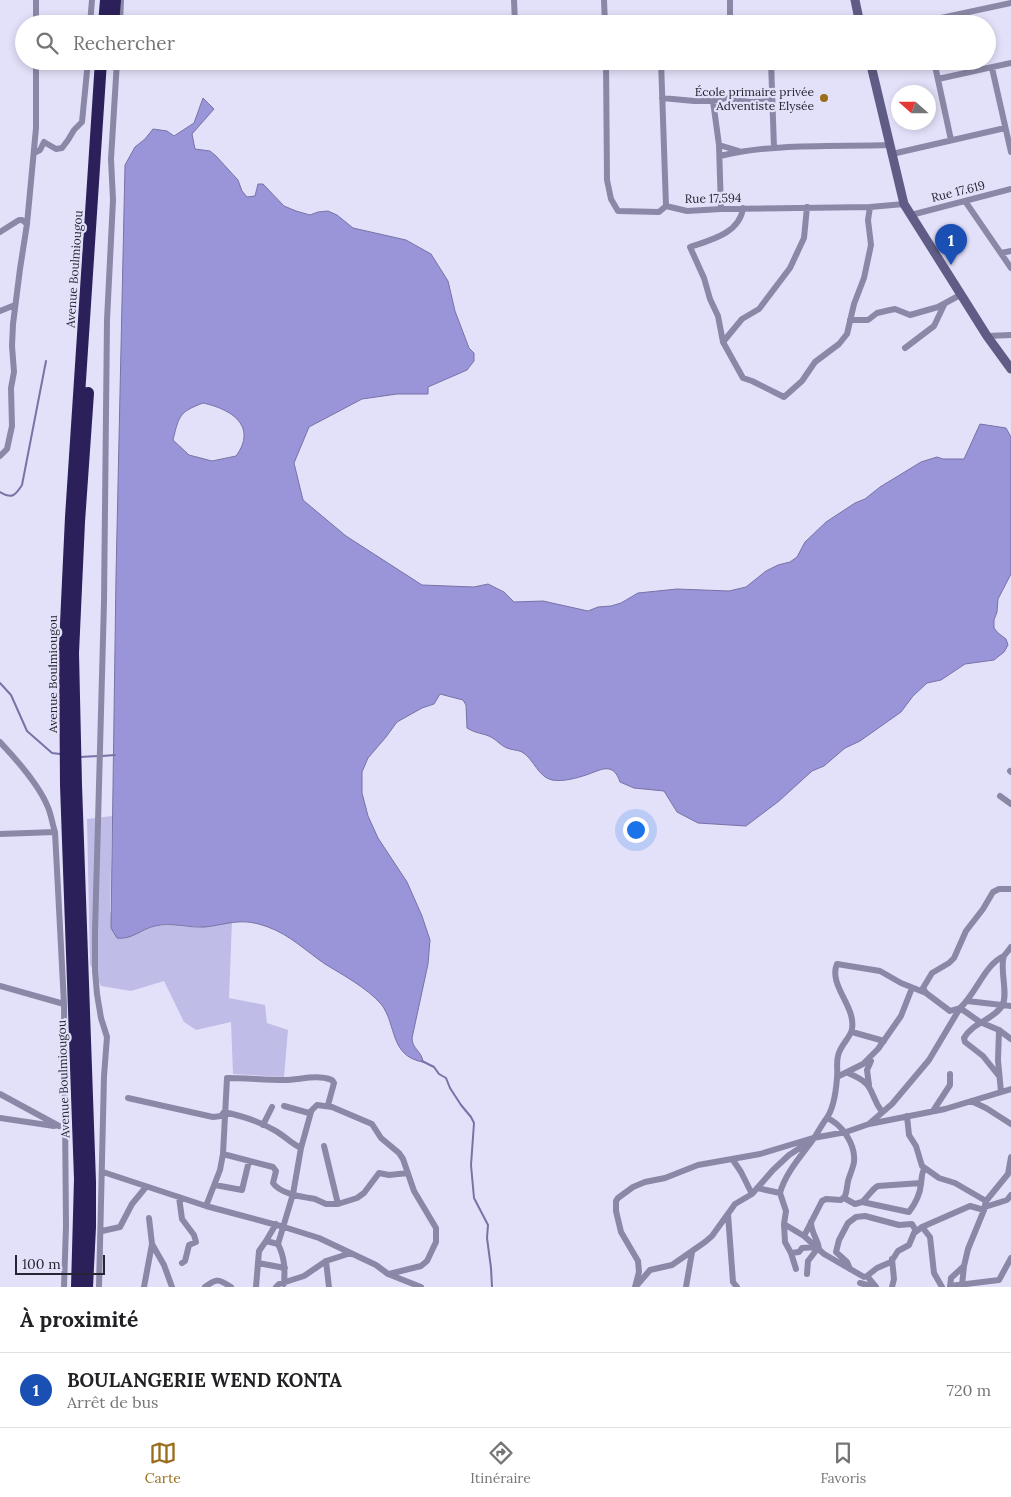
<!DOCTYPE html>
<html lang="fr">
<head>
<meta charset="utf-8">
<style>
	:root { --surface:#fff; --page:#f6f6f6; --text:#202124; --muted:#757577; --line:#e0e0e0; --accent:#996d1b }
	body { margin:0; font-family:Lora,serif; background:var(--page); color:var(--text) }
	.compass { position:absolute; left:891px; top:85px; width:45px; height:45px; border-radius:50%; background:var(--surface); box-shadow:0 2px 8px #0003; rotate:291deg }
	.scale { position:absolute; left:15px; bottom:12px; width:90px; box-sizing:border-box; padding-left:5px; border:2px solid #262531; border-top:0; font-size:14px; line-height:18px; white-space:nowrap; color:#262531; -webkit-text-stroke:4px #e3e1fa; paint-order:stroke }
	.you { position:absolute; left:635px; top:829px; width:18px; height:18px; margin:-12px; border:4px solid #fff; border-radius:50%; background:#1a73e8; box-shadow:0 0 0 8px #1a73e833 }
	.badge { display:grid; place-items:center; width:32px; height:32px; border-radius:50%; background:var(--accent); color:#fff; font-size:16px; font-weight:700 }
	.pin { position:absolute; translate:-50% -41px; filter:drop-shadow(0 1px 2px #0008) }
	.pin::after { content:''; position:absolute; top:26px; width:18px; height:15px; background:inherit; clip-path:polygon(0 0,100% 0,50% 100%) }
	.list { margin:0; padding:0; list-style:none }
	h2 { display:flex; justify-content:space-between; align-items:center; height:65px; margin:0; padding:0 20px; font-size:21px }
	h2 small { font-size:16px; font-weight:400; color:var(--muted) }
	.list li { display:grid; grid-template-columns:32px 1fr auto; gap:15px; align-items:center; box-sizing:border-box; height:75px; padding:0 20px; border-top:1px solid var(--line) }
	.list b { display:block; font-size:19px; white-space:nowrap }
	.list p { margin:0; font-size:16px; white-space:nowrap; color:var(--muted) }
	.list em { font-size:16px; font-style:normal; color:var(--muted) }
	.icon { flex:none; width:28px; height:28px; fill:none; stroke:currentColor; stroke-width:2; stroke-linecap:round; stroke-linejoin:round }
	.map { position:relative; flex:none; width:1011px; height:1287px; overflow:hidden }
	.search { position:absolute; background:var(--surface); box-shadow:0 2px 8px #0003; left:15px; right:15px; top:15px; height:55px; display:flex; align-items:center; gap:12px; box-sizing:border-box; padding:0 18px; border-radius:28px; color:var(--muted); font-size:19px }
	.sheet { height:140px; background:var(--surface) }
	nav { display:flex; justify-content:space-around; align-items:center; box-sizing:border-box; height:70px; border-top:1px solid var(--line); background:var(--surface); font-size:14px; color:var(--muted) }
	nav a { display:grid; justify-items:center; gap:2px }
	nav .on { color:var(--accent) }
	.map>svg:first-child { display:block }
	.green { fill:#bfbce7 }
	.water { fill:#9a94d8; stroke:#7773a6; fill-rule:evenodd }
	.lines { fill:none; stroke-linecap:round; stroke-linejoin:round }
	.stream { stroke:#7773a6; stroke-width:2 }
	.street { stroke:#8a88a6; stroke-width:6 }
	.secondary { stroke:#5f5c86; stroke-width:9 }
	.highway { stroke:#2c205a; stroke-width:12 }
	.poi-dot { fill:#996d1b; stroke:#e3e1fa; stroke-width:2 }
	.labels { text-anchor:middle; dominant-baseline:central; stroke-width:4.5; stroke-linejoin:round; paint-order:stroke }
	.poi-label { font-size:12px; fill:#262531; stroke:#e3e1fa; text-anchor:end }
	.street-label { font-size:12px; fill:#262531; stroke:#e3e1fa }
</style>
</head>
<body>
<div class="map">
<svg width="1011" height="1287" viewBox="0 0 1011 1287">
	<rect width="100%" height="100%" fill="#e3e1fa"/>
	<!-- green -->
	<path class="green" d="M 112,816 L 110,912 L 135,935 C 163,918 176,929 204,927 C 214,926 223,923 232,921 L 229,998 L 265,1005 L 267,1023 L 288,1030 L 284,1077 L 233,1074 L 231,1022 L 196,1030 L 184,1022 L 164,981 L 131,991 L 101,986 L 90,964 L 87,819 Z"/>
	<!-- water -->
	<path class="water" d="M 203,98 L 214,109 L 192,134 L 195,149 L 210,151 L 216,156 L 238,180 L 242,191 L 247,197 L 255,196 L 258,184 L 263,184 L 284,206 L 296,211 L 310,215 L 318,212 L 328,211 L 337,215 L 353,228 L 406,240 L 431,254 L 448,281 L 455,311 L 469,348 L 474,353 L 474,361 L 467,370 L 428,387 L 428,394 L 397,394 L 362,399 L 309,427 L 294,463 L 303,500 L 346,536 L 422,585 L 474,587 L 488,584 L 504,592 L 514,602 L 543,601 L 588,611 L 598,607 L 611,606 L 621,603 L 638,593 L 677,589 L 729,591 L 746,587 L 766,571 L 778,565 L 790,562 L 797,557 L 805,542 L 826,522 L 855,503 L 865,499 L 880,487 L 921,462 L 937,457 L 943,459 L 964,459 L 980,424 L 1006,428 L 1011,437 L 1011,574 L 998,599 L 997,612 L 994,620 L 994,628 L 998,633 L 1006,639 L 1008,645 L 1004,652 L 994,660 L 965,664 L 941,680 L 927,683 L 913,696 L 901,712 L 860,741 L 845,748 L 824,766 L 812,771 L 779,801 L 746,826 L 698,823 L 677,812 L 664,791 L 634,788 L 620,782 C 613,761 601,770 586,775 C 577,778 563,782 552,780 C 538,777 534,759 522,752 C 518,750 512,750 507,748 C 501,746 497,740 491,737 C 483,733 477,734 467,728 L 466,705 L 463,700 L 440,694 L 434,704 L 422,708 L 397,722 L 386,737 L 368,758 L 362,772 L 362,793 L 368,816 L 378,838 L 407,882 L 422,916 L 430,940 L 428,964 L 412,1038 C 412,1049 422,1051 423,1062 C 389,1056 397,1024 381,1004 C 367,988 343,975 325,964 C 306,951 290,935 268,927 C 241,917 230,924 205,927 C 188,928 171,922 155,926 C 141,929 132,940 117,938 L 111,928 L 116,576 L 125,165 L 135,147 L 145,139 L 153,129 L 167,131 L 174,136 L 194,123 ZM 203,403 C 231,409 258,426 236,456 L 212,461 L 189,455 L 173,440 C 179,416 179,412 203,403 Z"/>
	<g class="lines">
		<!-- stream -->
		<path class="stream" d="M 0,492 C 12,499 15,496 22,485 L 46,361
			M 0,683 L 11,695 L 27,731 L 52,753 L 60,754
			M 102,756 L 115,755
			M 80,757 L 98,756
			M 422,1061 L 434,1067 L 439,1074 L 446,1078 L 450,1088 L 461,1105 L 471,1117 L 474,1123 L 471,1165 L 474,1198 L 488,1225 L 487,1238 L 491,1268 L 492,1287"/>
		<!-- street -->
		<path class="street" d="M 36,0 L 36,24
			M 514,0 L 515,24
			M 604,0 L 605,24
			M 730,0 L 730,24
			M 90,24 L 92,0
			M 120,24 L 121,0
			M 913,24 L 1011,3
			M 606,61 L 607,180 L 611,199 L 618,211 L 659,212 L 666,206 L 687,211 L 721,209 L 870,207 L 904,204
			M 661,61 L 666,206
			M 771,61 L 774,148
			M 934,61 L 951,140
			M 992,68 L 1011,152
			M 938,79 L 1011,63
			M 662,98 L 694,101 L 713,101 L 726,98 L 751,102 L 772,101
			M 713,101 L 719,145 L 721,209
			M 719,145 L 739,151
			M 34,153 L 40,150 L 44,142 L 56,149 L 62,148 L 68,140 L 74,130 L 82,122 L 88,61
			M 892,154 L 1005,128
			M 720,156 C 774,143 835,147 890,145
			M 965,201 L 1011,268
			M 743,208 C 740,233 711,240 690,247 L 704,278 L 710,299 L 718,316 L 723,342 L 743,378 L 752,381 L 784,397 L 802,381 L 815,362 L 839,344 L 847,334 L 854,304 L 864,278 L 871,245 L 868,220 L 870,207
			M 911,215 L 1011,189
			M 0,232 L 19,220 L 22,220 L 27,224
			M 1001,253 L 1011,251
			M 0,311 L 15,305
			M 850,320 L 868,320 L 877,313 L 890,310 L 895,309 L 910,315 L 938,307 L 962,294
			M 987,336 L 1011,335
			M 723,342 L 742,319 L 759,309 L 790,268 L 804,238 L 807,207
			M 905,348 L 934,326 L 944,305
			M 0,456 L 7,449 L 12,426 L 11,388 L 14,372 L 12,346 L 13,324 L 20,269 L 27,224 L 36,128 L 36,61
			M 0,742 C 16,759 38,784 47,805 C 51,813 52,823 55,832 L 64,1004
			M 1010,771 L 1011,772
			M 1000,796 L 1011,804
			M 0,834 L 55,832
			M 0,986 L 64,1004 L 66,1226 L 64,1287
			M 926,993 L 923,988 L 932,973 L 949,963 L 954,958 L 966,931 L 983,909 L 993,892 L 999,889 L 1011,889
			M 967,1001 L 1011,1006
			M 999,1030 L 998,1060 L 1001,1092
			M 852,1032 L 884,1041
			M 848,1073 C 877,1085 867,1091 882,1112
			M 999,1076 L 983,1056 L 965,1042 L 964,1038 C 973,1022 992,1021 1002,1006 C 1009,994 999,969 1004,956 C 1005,954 1009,950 1011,947
			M 837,1077 L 863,1064 L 878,1049 L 901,1016 L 912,988
			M 869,1085 L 867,1070 L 871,1061
			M 0,1094 L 59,1126
			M 128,1098 L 213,1117 L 221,1116 L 224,1112 C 242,1116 259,1121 274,1130 C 284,1135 290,1143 301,1148 L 293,1194 L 278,1244
			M 971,1101 L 986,1108 L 1011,1124
			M 284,1106 L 309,1113 L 317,1105 L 332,1107 L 372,1124 L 381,1138 L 399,1153 L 403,1159 L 414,1191 L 436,1228 L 436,1242 L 427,1261 L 421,1266 L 389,1274
			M 933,1111 L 950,1085 L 950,1074
			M 907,1116 L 909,1135 L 916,1146 L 922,1166 L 939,1178 L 955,1183 L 986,1201
			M 0,1118 L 54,1126
			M 870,1123 L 892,1104 L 929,1060 L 960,1008 C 976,994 985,964 1004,956
			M 263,1125 L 272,1107
			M 324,1146 L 338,1204 L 357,1198 L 364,1193 L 379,1173 L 389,1175 L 408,1173
			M 301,1148 L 311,1112
			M 223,1154 L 273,1167 L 276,1171 L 273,1183 C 280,1194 303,1197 315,1199 L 326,1204 L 338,1204
			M 733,1160 L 741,1172 L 752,1194
			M 103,1172 L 206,1206 L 284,1227 L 319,1238 L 376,1265 L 388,1274 L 421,1287
			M 215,1185 L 242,1190 L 249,1161
			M 757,1188 L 780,1193 L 786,1211 L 784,1224 L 804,1236 L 824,1254 L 864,1277 L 867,1276 L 876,1287
			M 780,1193 C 785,1174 800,1157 812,1141 C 817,1134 821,1126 826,1119 C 834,1109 836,1091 837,1078 C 838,1071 836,1063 838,1056 C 840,1045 851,1037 852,1029 C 856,1006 828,985 837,964 L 880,971 L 901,983 L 926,993 L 950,1011 L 960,1008 L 980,1022 L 999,1030 L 1011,1039
			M 179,1197 L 182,1219 L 194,1235 L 196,1242 L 189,1245 L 185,1261 L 182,1263
			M 844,1198 L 855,1204 L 862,1202 L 909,1212 C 915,1204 920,1195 921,1184 C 922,1178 921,1173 925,1168
			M 862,1202 C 868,1197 872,1189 878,1186 L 921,1183
			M 206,1206 L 220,1170 L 223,1154 L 227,1078 C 246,1078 265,1080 284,1080 C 300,1080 316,1074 332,1080 L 334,1083 L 328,1105
			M 985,1207 L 1007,1200 L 1011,1195
			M 728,1214 L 733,1282 L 737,1287
			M 149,1218 L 152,1244 L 164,1265 L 172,1287
			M 811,1222 C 811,1233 818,1239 819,1249
			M 276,1224 L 266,1241 L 278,1244 C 285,1258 285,1270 284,1284
			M 784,1224 L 785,1242 L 791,1253
			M 922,1227 L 930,1237 L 934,1273 L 942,1287
			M 102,1231 L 120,1227 L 132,1204 L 146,1187
			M 804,1236 L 822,1201 L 826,1199 L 841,1200 L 845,1196 C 847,1191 847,1186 848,1181 C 850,1174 853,1168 854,1162 C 856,1145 842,1124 827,1118
			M 326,1261 L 329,1287
			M 258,1263 L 285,1268
			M 796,1269 L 791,1253 L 799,1252 L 802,1248 L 817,1247
			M 850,1269 L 847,1262 L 836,1252 L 839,1240 L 848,1223 L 856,1217 L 865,1216 L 899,1225 L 912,1224 L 916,1231
			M 807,1274 L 808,1261 L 818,1248
			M 867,1276 L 877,1268 L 891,1262 L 898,1251 L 909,1245 L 914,1233 L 922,1227 L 970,1206 L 984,1210
			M 860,1283 L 874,1287
			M 638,1284 L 650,1270 L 672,1265 L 705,1242 L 712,1236 L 735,1204 L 752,1194 L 773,1170 L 789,1155 L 809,1142
			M 962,1285 L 964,1266
			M 950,1286 L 999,1280 L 1011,1258
			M 99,1287 L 104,1076 L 107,1037 L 101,1018 L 97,994 L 95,971 L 95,932 L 104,602 L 107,320 L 113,200 L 111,159 L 117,61
			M 144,1287 L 152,1244
			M 205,1287 C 217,1278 219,1279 231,1287
			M 256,1287 L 259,1251 L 266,1241
			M 276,1287 L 279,1284 L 304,1276 L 326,1261 L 351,1253
			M 635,1287 L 639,1272 L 638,1261 L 621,1232 L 616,1211 L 616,1201 L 618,1198 L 633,1187 L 645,1182 L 665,1178 L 698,1165 L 760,1154 L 813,1138 L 846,1132 L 869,1124 L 945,1109 L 1011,1089
			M 686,1287 L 692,1252
			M 892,1287 L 894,1279 L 892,1259
			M 950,1287 L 951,1278 L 964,1266 L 968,1249 L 984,1210 L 986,1201 L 1008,1174 L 1011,1157"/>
		<!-- secondary -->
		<path class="secondary" d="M 855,0 L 860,24
			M 870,61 L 904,204 L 987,336 L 1011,369"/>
		<!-- highway -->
		<path class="highway" d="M 104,24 L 106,0
			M 113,24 L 115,0
			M 77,1287 L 80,1179 L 66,785 L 65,645 L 71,517 L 101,61
			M 87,1287 L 90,1227 L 90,1182 L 76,785 L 73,653 L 79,522 L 88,393"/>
	</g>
	<!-- markers -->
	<circle class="poi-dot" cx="824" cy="98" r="5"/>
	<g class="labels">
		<!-- poi labels -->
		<g class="poi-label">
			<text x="814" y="91">École primaire privée<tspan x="814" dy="14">Adventiste Elysée</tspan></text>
		</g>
		<!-- street labels -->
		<g class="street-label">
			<text transform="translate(958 191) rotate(-14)">Rue 17.619</text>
			<text transform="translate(713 198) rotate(-1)">Rue 17.594</text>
			<text transform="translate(74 269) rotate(-86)">Avenue Boulmiougou</text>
			<text transform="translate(52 674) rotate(-90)">Avenue Boulmiougou</text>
			<text transform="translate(63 1079) rotate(-92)">Avenue Boulmiougou</text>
		</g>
	</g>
</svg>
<svg class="compass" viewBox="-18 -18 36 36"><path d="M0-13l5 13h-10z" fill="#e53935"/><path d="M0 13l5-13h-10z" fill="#757577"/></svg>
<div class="scale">100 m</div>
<div class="you"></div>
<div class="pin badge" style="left:951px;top:265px;background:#1a4fb4">1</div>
<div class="search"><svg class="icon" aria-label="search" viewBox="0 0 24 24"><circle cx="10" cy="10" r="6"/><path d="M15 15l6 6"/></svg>Rechercher</div>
</div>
<section class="sheet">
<h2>À proximité<small></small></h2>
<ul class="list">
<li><span class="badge" style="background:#1a4fb4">1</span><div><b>BOULANGERIE WEND KONTA</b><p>Arrêt de bus</p></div><em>720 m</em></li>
</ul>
</section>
<nav>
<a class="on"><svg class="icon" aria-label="map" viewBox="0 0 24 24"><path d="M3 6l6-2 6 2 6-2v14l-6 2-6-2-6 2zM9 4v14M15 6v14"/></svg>Carte</a>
<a><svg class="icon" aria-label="directions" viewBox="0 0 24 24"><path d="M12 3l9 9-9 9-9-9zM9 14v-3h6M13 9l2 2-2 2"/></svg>Itinéraire</a>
<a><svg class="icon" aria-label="saved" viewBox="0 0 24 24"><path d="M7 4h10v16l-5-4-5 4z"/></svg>Favoris</a>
</nav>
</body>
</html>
